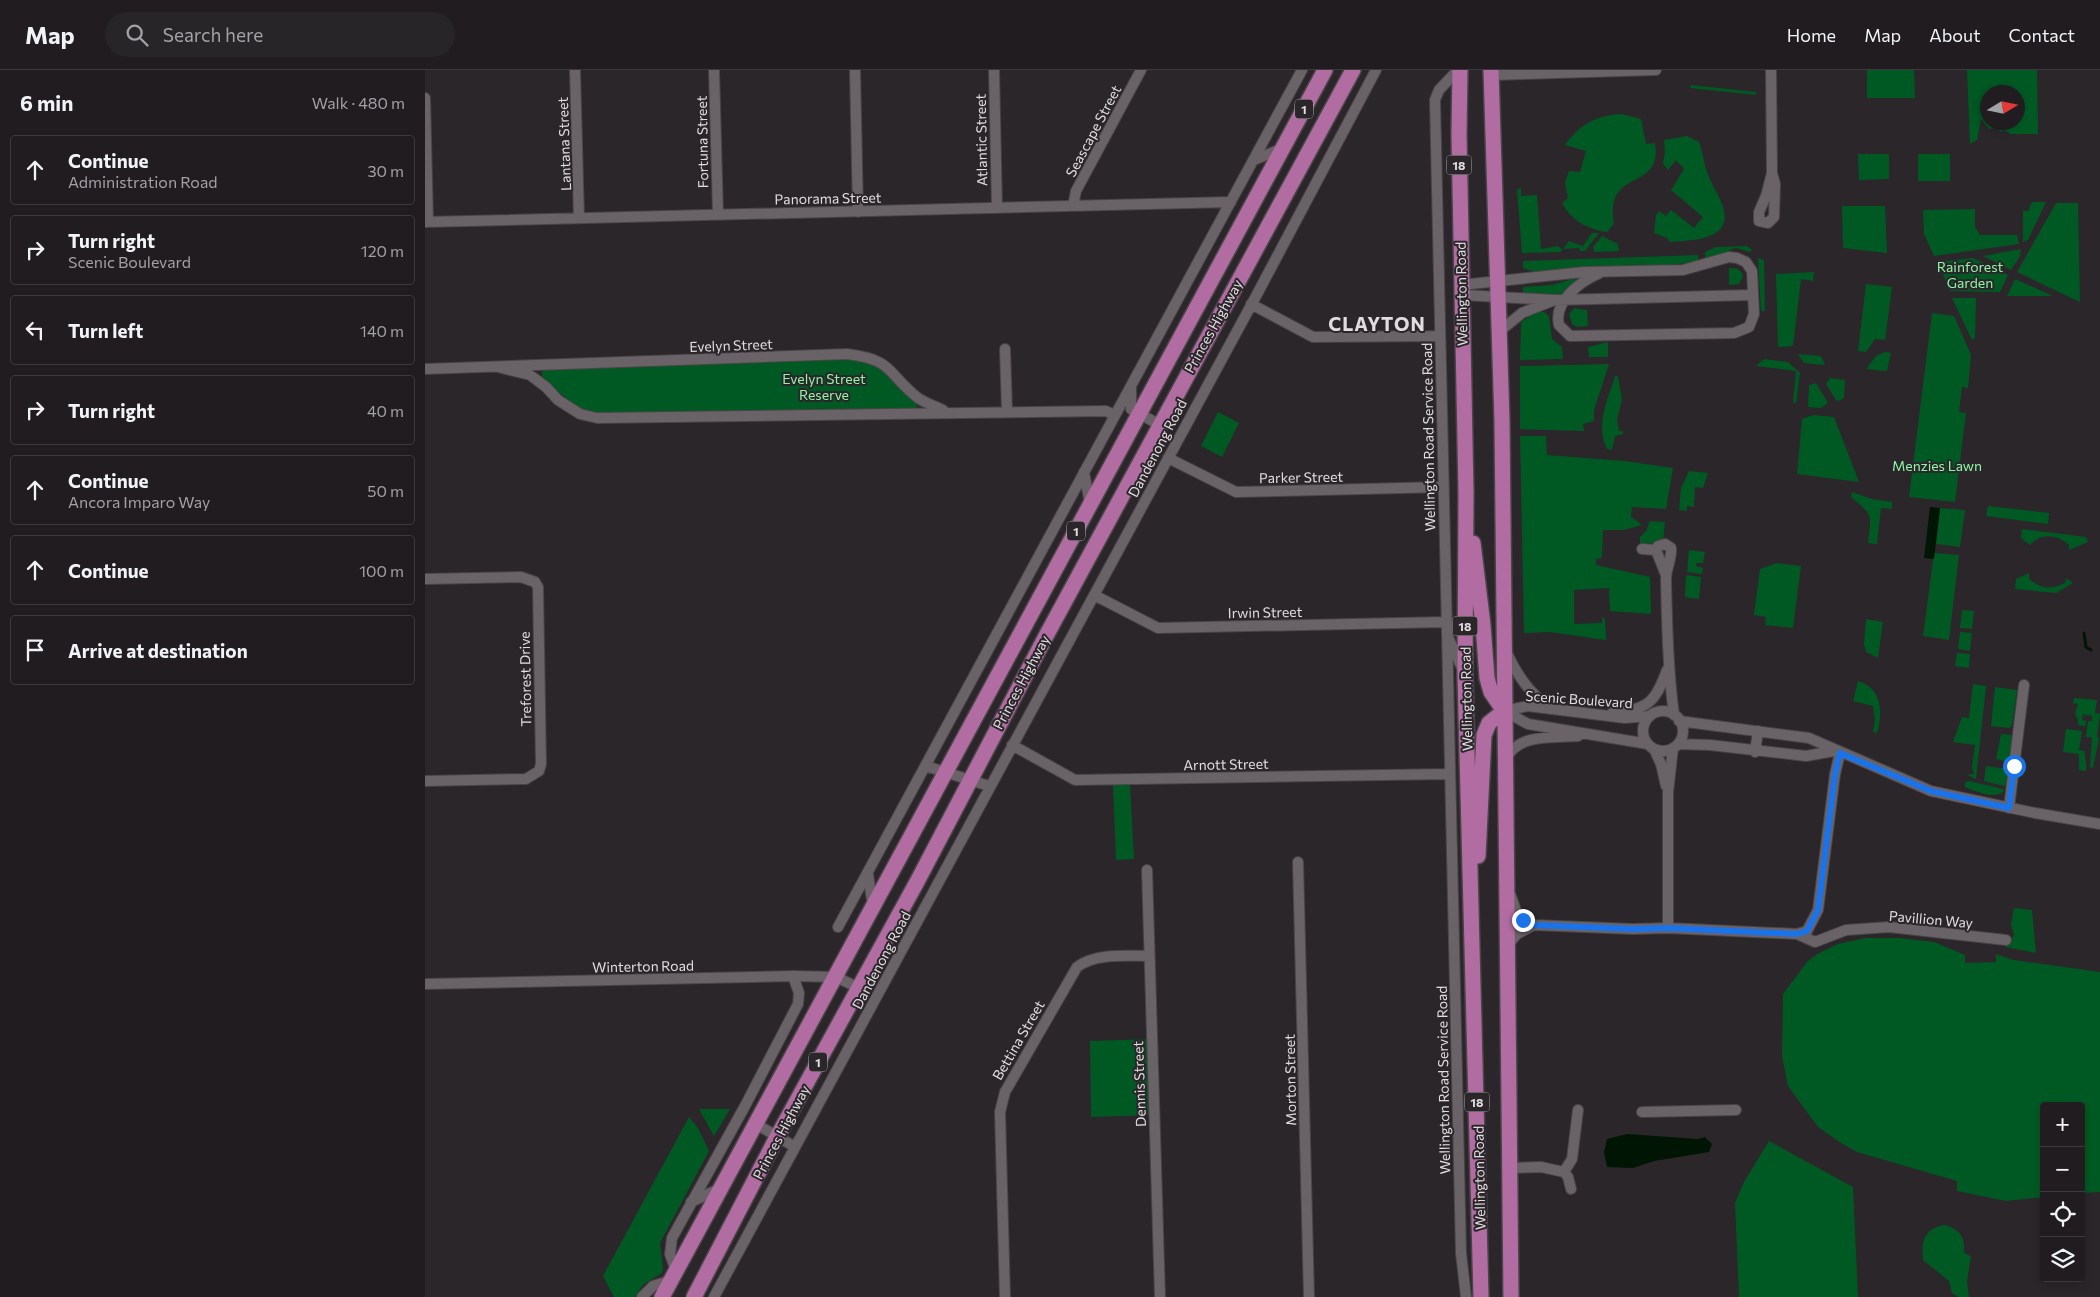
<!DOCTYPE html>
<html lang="en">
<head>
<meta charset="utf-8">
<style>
	:root { --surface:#201c20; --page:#282529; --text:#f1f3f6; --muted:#a2a1a5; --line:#3d3a3e }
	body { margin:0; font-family:Commissioner,sans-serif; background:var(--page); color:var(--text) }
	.controls { position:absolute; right:15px; bottom:15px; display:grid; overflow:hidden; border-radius:5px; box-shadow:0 2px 8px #0003 }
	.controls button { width:45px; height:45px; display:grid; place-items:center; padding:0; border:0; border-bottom:1px solid var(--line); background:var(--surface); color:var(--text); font:25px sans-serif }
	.compass { position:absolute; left:1555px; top:15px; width:45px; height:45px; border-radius:50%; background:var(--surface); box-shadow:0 2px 8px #0003; rotate:80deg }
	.stop { position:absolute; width:15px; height:15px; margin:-11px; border:4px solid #1a73e8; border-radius:50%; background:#fff }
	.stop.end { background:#1a73e8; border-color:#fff; box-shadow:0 1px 5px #0008 }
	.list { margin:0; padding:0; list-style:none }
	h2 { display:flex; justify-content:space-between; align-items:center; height:65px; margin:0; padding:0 20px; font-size:21px }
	h2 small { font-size:16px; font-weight:400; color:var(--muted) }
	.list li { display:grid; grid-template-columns:32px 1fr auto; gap:15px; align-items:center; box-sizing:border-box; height:70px; margin:0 10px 10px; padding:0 10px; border:1px solid var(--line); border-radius:5px }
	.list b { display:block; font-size:19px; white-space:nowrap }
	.list p { margin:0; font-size:16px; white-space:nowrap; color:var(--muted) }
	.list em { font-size:16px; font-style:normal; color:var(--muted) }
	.icon { flex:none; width:28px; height:28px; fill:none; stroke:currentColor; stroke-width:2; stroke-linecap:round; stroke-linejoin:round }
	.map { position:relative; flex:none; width:1675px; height:1227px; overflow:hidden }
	header { display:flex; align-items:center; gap:30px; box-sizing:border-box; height:70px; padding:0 25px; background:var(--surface); border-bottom:1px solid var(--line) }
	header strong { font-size:24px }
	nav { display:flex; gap:28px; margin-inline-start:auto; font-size:18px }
	.search { width:350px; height:45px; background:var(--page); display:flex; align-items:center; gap:12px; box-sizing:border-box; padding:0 18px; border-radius:28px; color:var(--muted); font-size:19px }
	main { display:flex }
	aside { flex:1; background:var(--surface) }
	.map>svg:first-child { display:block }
	.green { fill:#005923; fill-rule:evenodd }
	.water { fill:#001504 }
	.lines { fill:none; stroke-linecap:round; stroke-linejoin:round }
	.stream { stroke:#001504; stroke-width:3 }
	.minor-casing { stroke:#494447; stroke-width:12 }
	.trunk-casing { stroke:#494447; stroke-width:18 }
	.minor { stroke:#696267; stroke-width:10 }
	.trunk { stroke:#b16ca2; stroke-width:15 }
	.route { stroke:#1a73e8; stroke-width:6 }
	.labels { text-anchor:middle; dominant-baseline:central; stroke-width:4; stroke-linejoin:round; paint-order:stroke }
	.shield { fill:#2b262a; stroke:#aaa5a9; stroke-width:1 }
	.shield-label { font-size:12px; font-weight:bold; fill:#e0dcdf }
	.street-label { font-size:14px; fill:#e0dcdf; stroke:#2b262a }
	.park-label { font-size:14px; fill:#8df5a4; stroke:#2b262a }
	.district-label { font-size:19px; font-weight:bold; letter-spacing:1px; fill:#e0dcdf; stroke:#2b262a }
</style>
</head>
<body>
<header>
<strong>Map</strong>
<div class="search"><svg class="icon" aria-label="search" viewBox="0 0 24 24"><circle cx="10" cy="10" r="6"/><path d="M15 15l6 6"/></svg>Search here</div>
<nav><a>Home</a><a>Map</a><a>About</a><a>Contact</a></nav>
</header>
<main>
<aside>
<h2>6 min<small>Walk · 480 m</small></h2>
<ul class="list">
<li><svg class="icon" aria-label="ahead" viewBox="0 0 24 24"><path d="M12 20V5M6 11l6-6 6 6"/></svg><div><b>Continue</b><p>Administration Road</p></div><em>30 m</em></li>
<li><svg class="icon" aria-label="right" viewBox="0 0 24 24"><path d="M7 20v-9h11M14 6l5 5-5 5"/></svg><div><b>Turn right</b><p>Scenic Boulevard</p></div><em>120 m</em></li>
<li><svg class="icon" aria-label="left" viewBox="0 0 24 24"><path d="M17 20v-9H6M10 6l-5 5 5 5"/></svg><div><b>Turn left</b></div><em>140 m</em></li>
<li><svg class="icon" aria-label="right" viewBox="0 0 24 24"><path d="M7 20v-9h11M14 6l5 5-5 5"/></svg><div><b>Turn right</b></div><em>40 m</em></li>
<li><svg class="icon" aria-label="ahead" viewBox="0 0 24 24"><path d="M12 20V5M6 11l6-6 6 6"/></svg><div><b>Continue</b><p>Ancora Imparo Way</p></div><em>50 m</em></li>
<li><svg class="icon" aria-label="ahead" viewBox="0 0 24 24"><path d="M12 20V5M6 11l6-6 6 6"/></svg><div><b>Continue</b></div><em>100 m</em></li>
<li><svg class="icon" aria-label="arrive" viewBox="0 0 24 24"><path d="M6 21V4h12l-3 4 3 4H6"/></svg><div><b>Arrive at destination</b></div></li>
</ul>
</aside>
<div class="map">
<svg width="1675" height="1227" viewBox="0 0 1675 1227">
	<rect width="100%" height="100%" fill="#2b262a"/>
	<!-- green -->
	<path class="green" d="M 1442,0 L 1489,0 L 1490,28 L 1442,28 Z
		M 1542,0 L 1612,0 L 1613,64 L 1586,64 L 1579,60 L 1577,62 L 1570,58 L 1564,59 L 1556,49 L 1552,70 L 1545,74 ZM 1562,22 L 1592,22 L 1592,52 L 1562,52 Z
		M 1266,15 L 1331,22 L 1331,25 L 1265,18 Z
		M 1197,44 L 1216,49 L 1221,74 L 1230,73 C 1238,123 1179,96 1189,154 L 1182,162 C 1162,159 1147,151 1137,133 L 1143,128 L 1140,112 L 1144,101 L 1155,102 L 1161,81 L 1140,75 C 1155,54 1172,45 1197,44 Z
		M 1262,66 L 1274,72 C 1279,85 1279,98 1285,109 C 1289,119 1295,127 1298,137 C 1309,171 1265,170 1245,172 L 1242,168 L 1229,163 L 1231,145 L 1234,141 L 1241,146 L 1246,140 L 1269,158 L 1278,147 L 1246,120 L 1259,99 L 1251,90 L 1243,100 L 1238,94 L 1240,82 L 1239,70 Z
		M 1433,84 L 1464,84 L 1464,109 L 1434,110 Z
		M 1493,84 L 1525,84 L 1525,111 L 1493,111 Z
		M 1096,118 L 1096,126 L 1112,125 L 1116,179 L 1133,176 L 1137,179 L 1136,182 L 1097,183 L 1092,119 Z
		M 1608,132 L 1621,132 L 1603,170 L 1598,172 L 1598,141 L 1604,141 L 1605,135 Z
		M 1631,133 L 1653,133 L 1655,232 L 1592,202 Z
		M 1417,136 L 1460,136 L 1462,183 L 1418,178 Z
		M 1550,139 L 1550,157 L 1555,165 L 1592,165 L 1594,174 L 1509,186 L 1499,164 L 1498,140 Z
		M 1167,163 L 1174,163 L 1160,181 L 1155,181 L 1154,178 L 1138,179 L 1144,171 L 1158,176 Z
		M 1177,166 L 1193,174 L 1194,181 L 1169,182 L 1168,177 Z
		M 1322,176 L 1327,180 L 1325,182 L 1311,178 L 1280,190 L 1280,182 L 1291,177 Z
		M 1596,179 L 1595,186 L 1586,200 L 1558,186 Z
		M 1273,185 L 1273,191 C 1239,198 1205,195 1172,197 C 1149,199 1119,207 1098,198 L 1098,191 Z
		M 1333,188 L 1339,190 L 1340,241 L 1336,241 Z
		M 1548,188 L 1583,205 L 1575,222 L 1525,221 L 1513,192 Z
		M 1304,198 C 1311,198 1317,199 1318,207 L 1314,214 L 1304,215 Z
		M 1389,202 L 1388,211 L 1376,209 L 1368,276 L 1353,277 L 1351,204 Z
		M 1151,208 C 1147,231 1116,225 1098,224 L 1098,217 L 1127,215 Z
		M 1590,209 L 1628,226 L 1582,226 Z
		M 1441,214 L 1467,217 L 1460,270 L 1450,269 L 1441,282 L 1433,281 Z
		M 1527,228 L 1551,228 L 1550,268 L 1547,270 Z
		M 1149,238 L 1162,240 L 1163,256 L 1152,257 L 1147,254 L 1144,244 Z
		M 1110,241 L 1119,242 L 1124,246 L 1127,269 L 1137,277 L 1138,289 L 1095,290 L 1096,252 L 1104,247 L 1103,244 Z
		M 1507,243 L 1529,246 L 1546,285 L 1543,318 L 1537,317 L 1534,342 L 1541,343 L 1530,432 L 1484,427 Z
		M 1183,272 L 1183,287 L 1164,287 L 1163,277 Z
		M 1460,282 L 1466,283 L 1462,301 L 1441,299 L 1451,286 Z
		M 1373,284 L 1396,286 L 1400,295 L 1379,293 Z
		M 414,289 L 440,290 L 454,296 L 493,333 L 490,339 L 177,347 C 148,339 139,325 117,308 L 117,299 Z
		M 1339,289 L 1363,292 L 1375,303 L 1371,333 L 1368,333 L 1371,301 L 1331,296 Z
		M 1184,294 L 1169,340 L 1169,351 L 1158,354 L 1159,361 L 1095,359 L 1095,296 Z
		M 1190,306 L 1193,306 L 1197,330 L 1192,349 L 1194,361 L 1198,361 L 1198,364 L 1190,366 L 1187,380 L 1182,379 C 1170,355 1183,329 1190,306 Z
		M 1405,308 L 1420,310 L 1419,328 L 1414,331 L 1411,330 L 1401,314 Z
		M 1391,313 L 1403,333 L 1396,338 L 1383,337 L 1384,315 Z
		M 793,342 L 814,353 L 797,387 L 776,376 Z
		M 1388,345 L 1409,347 L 1434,412 L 1372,404 L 1377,349 Z
		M 1095,366 L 1121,366 L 1122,385 L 1199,391 L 1248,398 L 1241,439 L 1207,437 L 1206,447 L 1217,455 L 1198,460 L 1178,460 L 1177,488 L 1171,489 L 1171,495 L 1225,507 L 1226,544 L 1185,541 L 1184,518 L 1149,520 L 1149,554 L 1177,553 L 1177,547 L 1180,549 L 1181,570 L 1125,562 L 1099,563 Z
		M 1264,401 L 1283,403 L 1278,418 L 1270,417 L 1269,437 L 1262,436 L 1262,441 L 1254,440 L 1256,418 Z
		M 1427,422 L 1447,429 L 1467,432 L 1467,439 L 1456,438 L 1452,474 L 1443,473 C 1446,444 1449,446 1426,427 Z
		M 1563,436 L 1624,443 L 1623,454 L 1561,446 Z
		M 1515,438 L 1540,440 L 1535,477 L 1511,474 Z
		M 1225,451 L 1240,452 L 1238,471 L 1215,475 L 1215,467 L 1221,461 Z
		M 1597,459 L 1661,467 L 1663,472 L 1644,480 L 1644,475 C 1632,465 1617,462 1605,475 L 1596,468 Z
		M 1264,480 L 1280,482 L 1278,493 L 1271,493 L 1271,496 L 1278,498 L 1277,504 L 1262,502 Z
		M 1509,483 L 1534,485 L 1524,570 L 1498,566 Z
		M 1352,493 L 1376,496 L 1368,558 L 1340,555 L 1341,547 L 1329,545 L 1335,499 Z
		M 1604,503 L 1604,509 C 1617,519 1626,520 1640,513 L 1641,508 L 1648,513 L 1631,523 L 1590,519 L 1591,509 Z
		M 1261,505 L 1276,507 L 1274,529 L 1260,527 Z
		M 1537,540 L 1549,541 L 1547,559 L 1535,558 Z
		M 1441,549 L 1458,552 L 1453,588 L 1441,582 L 1439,574 Z
		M 1535,562 L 1547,563 L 1545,581 L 1533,579 Z
		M 1532,583 L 1545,584 L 1544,598 L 1530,596 Z
		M 1433,611 C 1457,618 1458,642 1452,663 L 1448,662 L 1450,650 L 1448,636 L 1428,631 Z
		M 1548,614 L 1561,616 L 1551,709 L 1542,705 L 1549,704 L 1547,697 L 1550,675 L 1528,672 L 1537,647 L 1544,648 Z
		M 1570,617 L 1592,620 L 1587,656 L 1584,658 L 1566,656 Z
		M 1649,628 L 1672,630 L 1670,643 L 1675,644 L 1672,667 L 1674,668 L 1668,698 L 1665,697 L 1667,667 L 1661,667 L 1663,651 L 1667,651 L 1667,646 L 1658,644 L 1657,650 L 1661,651 L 1660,656 L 1653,655 L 1653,650 L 1650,644 L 1653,634 L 1648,633 Z
		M 1641,659 L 1657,661 L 1654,680 L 1660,681 C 1659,688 1662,692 1661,701 L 1654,700 L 1654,684 L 1638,682 Z
		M 1576,664 L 1587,665 L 1584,692 L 1571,689 Z
		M 1561,696 L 1582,699 L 1582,714 L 1579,716 L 1559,711 Z
		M 1544,711 L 1578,719 L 1579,721 C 1569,730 1551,721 1540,717 L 1540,712 Z
		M 705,714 L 709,789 L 691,790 L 688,715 Z
		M 1589,838 L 1607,840 L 1611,883 L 1580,877 L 1589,865 L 1586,855 Z
		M 1440,868 L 1475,868 L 1509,872 L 1540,885 L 1540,893 L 1571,892 L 1571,884 L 1588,890 L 1675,902 L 1675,1122 L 1656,1123 L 1656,1036 L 1619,1036 L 1619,1127 L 1581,1131 L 1532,1121 L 1532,1111 L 1432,1082 L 1416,1073 L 1393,1057 L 1363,1016 L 1357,986 L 1358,924 L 1382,892 L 1392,884 L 1413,874 Z
		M 727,969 L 729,1045 L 666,1047 L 665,971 Z
		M 274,1039 L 305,1039 L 289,1066 Z
		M 264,1047 L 273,1058 L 284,1081 L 235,1173 L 238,1198 L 237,1203 L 218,1215 L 210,1227 L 189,1227 L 178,1206 Z
		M 1344,1071 L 1428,1117 L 1433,1227 L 1314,1227 L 1310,1133 L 1319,1112 Z
		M 1520,1155 C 1536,1160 1540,1167 1539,1183 L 1546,1186 L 1542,1212 L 1544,1227 L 1533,1227 L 1527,1223 L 1524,1211 L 1498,1190 C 1496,1170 1500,1158 1520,1155 Z"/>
	<!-- water -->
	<path class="water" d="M 1505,437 L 1515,438 L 1509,489 L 1499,488 Z
		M 1202,1064 L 1273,1069 L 1280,1067 L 1287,1074 L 1284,1082 L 1229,1091 L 1208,1098 L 1182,1097 L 1179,1082 L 1182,1069 Z"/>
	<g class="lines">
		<!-- stream -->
		<path class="stream" d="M 1659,563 L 1661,577 L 1666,580"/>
		<defs>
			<path id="minor" d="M 150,0 L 154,148
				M 289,0 L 293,144
				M 430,0 L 433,142
				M 569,0 L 572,138
				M 1033,0 L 1014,20 L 1010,30 L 1036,1183 L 1041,1227
				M 1346,0 L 1347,103 L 1341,126 L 1334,142 L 1334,151 L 1343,153 L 1349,147 L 1350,114 L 1347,103
				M 1066,5 L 1231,0
				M 0,28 L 3,152
				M 829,90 L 858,78
				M 648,136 L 651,121 L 716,0
				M 0,152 L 806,132
				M 1036,215 L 1159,202 L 1258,200 L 1304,187 L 1312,188 L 1321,192 L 1327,201 L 1329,244 L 1324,257 L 1309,263 L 1145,266 L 1134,255 C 1128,231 1156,211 1175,203
				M 1037,225 L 1130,230 L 1328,225
				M 826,234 L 888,267 L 1015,266
				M 1075,261 L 1097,243 L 1127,231
				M 580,279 L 582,341
				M 73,297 L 105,305 L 121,317 L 133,330 L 155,344 L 172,348 L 681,341 L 689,345
				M 0,299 L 422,284 C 470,290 461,303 493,328 C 500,333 510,336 518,340
				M 706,318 L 706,339 L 735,355
				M 743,388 L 811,422 L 1018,417
				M 659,402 L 665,434
				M 1217,479 L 1231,480
				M 1231,480 L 1233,476 L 1240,474 L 1246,478 C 1247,489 1241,498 1241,509 C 1242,555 1243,600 1249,645
				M 1231,480 L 1241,505
				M 0,509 L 96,507 L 110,512 L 113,517 L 116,694 L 114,701 L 101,709 L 0,711
				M 669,525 L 733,558 L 1020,552
				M 1023,567 L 1038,600
				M 1082,583 C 1094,609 1104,621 1125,639
				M 1079,641 L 1103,654 L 1223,674
				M 1079,641 L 1103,636 L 1200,648 L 1225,646
				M1218 661a20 20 0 1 1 40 0a20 20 0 1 1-40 0Z
				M 1187,643 C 1223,638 1229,635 1242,600
				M 1254,651 L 1384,668 L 1506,721 L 1610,743 L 1675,754
				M 1253,674 L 1285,675 L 1381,686 L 1409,681
				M 587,675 L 650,710 L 1024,704
				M 1229,679 L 1236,694 L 1241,716
				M 1330,682 L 1333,661
				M 1081,689 C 1093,663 1128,668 1153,666
				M 501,696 L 564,716
				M 1584,738 L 1599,615
				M 873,792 L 884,1227
				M 722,800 L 735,1227
				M 443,804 L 448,837
				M 1086,826 L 1092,844 L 1109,855
				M 413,857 L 877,0
				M 1243,858 L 1243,722 L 1248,678
				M 1372,864 L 1390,872 L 1421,860 L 1464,857 L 1581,870
				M 1082,876 L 1092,864 L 1109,855 L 1208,859 L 1243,858 L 1372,864 L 1382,861 L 1393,840 L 1410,704 L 1415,683
				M 0,914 L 368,906 L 411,907 L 434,918
				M 1217,1042 L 1311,1040
				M 331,1054 L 370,1077
				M 1085,1098 L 1116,1097 L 1139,1102
				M 1146,1119 L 1143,1107 L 1139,1102 L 1147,1089 L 1153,1040
				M 266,1132 L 296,1118
				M 251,1201 L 245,1184 L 247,1168 L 320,1036 L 373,934 L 374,923 L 368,906
				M 217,1227 L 228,1216 L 247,1210
				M 289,1227 L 830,228 L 951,0
				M 580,1227 L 575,1042 L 580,1022 L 652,897 C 671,883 701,886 724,886"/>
			<path id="trunk" d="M 1035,0 L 1034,64 L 1041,423 L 1040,605 L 1056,1227
				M 1066,0 L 1077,351 L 1086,1227
				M 1048,473 L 1058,555 L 1062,608 L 1066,622 L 1079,641
				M 1053,786 L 1059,665 L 1064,653 L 1079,641
				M 237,1227 L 900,0
				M 269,1227 L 352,1067 L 493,810 L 621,566 L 928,0"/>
		</defs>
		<!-- minor casing -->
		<use href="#minor" class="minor-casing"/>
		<!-- trunk casing -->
		<use href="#trunk" class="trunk-casing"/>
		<!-- minor -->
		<use href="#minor" class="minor"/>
		<!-- trunk -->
		<use href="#trunk" class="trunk"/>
	</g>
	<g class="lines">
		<!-- route -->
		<path class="route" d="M 1098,850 L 1108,855 L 1208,859 L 1243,858 L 1372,864 L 1382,861 L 1393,840 L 1410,704 L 1415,683 L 1506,721 L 1584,738 L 1589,696"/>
	</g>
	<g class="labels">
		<!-- shield labels -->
		<g class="shield">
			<rect x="870" y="29.5" width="18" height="19" rx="4"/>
			<rect x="1021.5" y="85.5" width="25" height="19" rx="4"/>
			<rect x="642" y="451.5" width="18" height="19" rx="4"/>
			<rect x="1027.5" y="546.5" width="25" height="19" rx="4"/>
			<rect x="384" y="982.5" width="18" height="19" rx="4"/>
			<rect x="1039.5" y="1022.5" width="25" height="19" rx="4"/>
		</g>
		<g class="shield-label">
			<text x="879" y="39">1</text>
			<text x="1034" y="95">18</text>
			<text x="651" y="461">1</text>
			<text x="1040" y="556">18</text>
			<text x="393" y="992">1</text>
			<text x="1052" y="1032">18</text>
		</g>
		<!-- street labels -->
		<g class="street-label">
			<text transform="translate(668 61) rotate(-62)">Seascape Street</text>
			<text transform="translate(556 70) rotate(-91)">Atlantic Street</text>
			<text transform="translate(277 72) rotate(-91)">Fortuna Street</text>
			<text transform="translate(139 74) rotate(-92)">Lantana Street</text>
			<text transform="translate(403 128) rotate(-1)">Panorama Street</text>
			<text transform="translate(1036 224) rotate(-91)">Wellington Road</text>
			<text transform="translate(788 256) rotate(-61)">Princes Highway</text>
			<text transform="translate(306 275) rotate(-2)">Evelyn Street</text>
			<text transform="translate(1003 367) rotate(-91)">Wellington Road Service Road</text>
			<text transform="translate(732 378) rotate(-62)">Dandenong Road</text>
			<text transform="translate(876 407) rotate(-1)">Parker Street</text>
			<text transform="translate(840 542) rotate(-1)">Irwin Street</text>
			<text transform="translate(100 609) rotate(-91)">Treforest Drive</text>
			<text transform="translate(596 612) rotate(-62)">Princes Highway</text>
			<text transform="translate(1041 629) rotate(-91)">Wellington Road</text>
			<text transform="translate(1154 629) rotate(4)">Scenic Boulevard</text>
			<text transform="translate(801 694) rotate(-1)">Arnott Street</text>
			<text transform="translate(1506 849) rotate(5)">Pavillion Way</text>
			<text transform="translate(456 890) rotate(-62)">Dandenong Road</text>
			<text transform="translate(218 896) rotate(-1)">Winterton Road</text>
			<text transform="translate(593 970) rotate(-60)">Bettina Street</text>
			<text transform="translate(865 1010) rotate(-91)">Morton Street</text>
			<text transform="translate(1018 1010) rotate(-91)">Wellington Road Service Road</text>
			<text transform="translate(714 1014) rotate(-92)">Dennis Street</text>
			<text transform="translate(356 1062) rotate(-62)">Princes Highway</text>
			<text transform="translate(1054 1108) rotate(-91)">Wellington Road</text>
		</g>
		<!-- park labels -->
		<g class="park-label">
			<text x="1545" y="196">Rainforest<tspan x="1545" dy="16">Garden</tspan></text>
			<text x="399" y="308">Evelyn Street<tspan x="399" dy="16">Reserve</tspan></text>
			<text x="1512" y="395">Menzies Lawn</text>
		</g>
		<!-- district labels -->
		<g class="district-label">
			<text x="952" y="253">CLAYTON</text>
		</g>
	</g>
</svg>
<div class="controls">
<button>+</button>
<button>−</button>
<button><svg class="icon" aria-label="locate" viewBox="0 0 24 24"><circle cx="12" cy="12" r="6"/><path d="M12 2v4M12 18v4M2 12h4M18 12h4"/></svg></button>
<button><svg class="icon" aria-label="layers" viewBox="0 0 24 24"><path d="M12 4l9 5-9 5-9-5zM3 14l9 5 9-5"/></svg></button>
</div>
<svg class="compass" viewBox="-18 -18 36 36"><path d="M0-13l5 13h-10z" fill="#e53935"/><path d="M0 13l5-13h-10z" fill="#a2a1a5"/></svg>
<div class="stop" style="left:1589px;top:696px"></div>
<div class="stop end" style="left:1098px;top:850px"></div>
</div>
</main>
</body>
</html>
